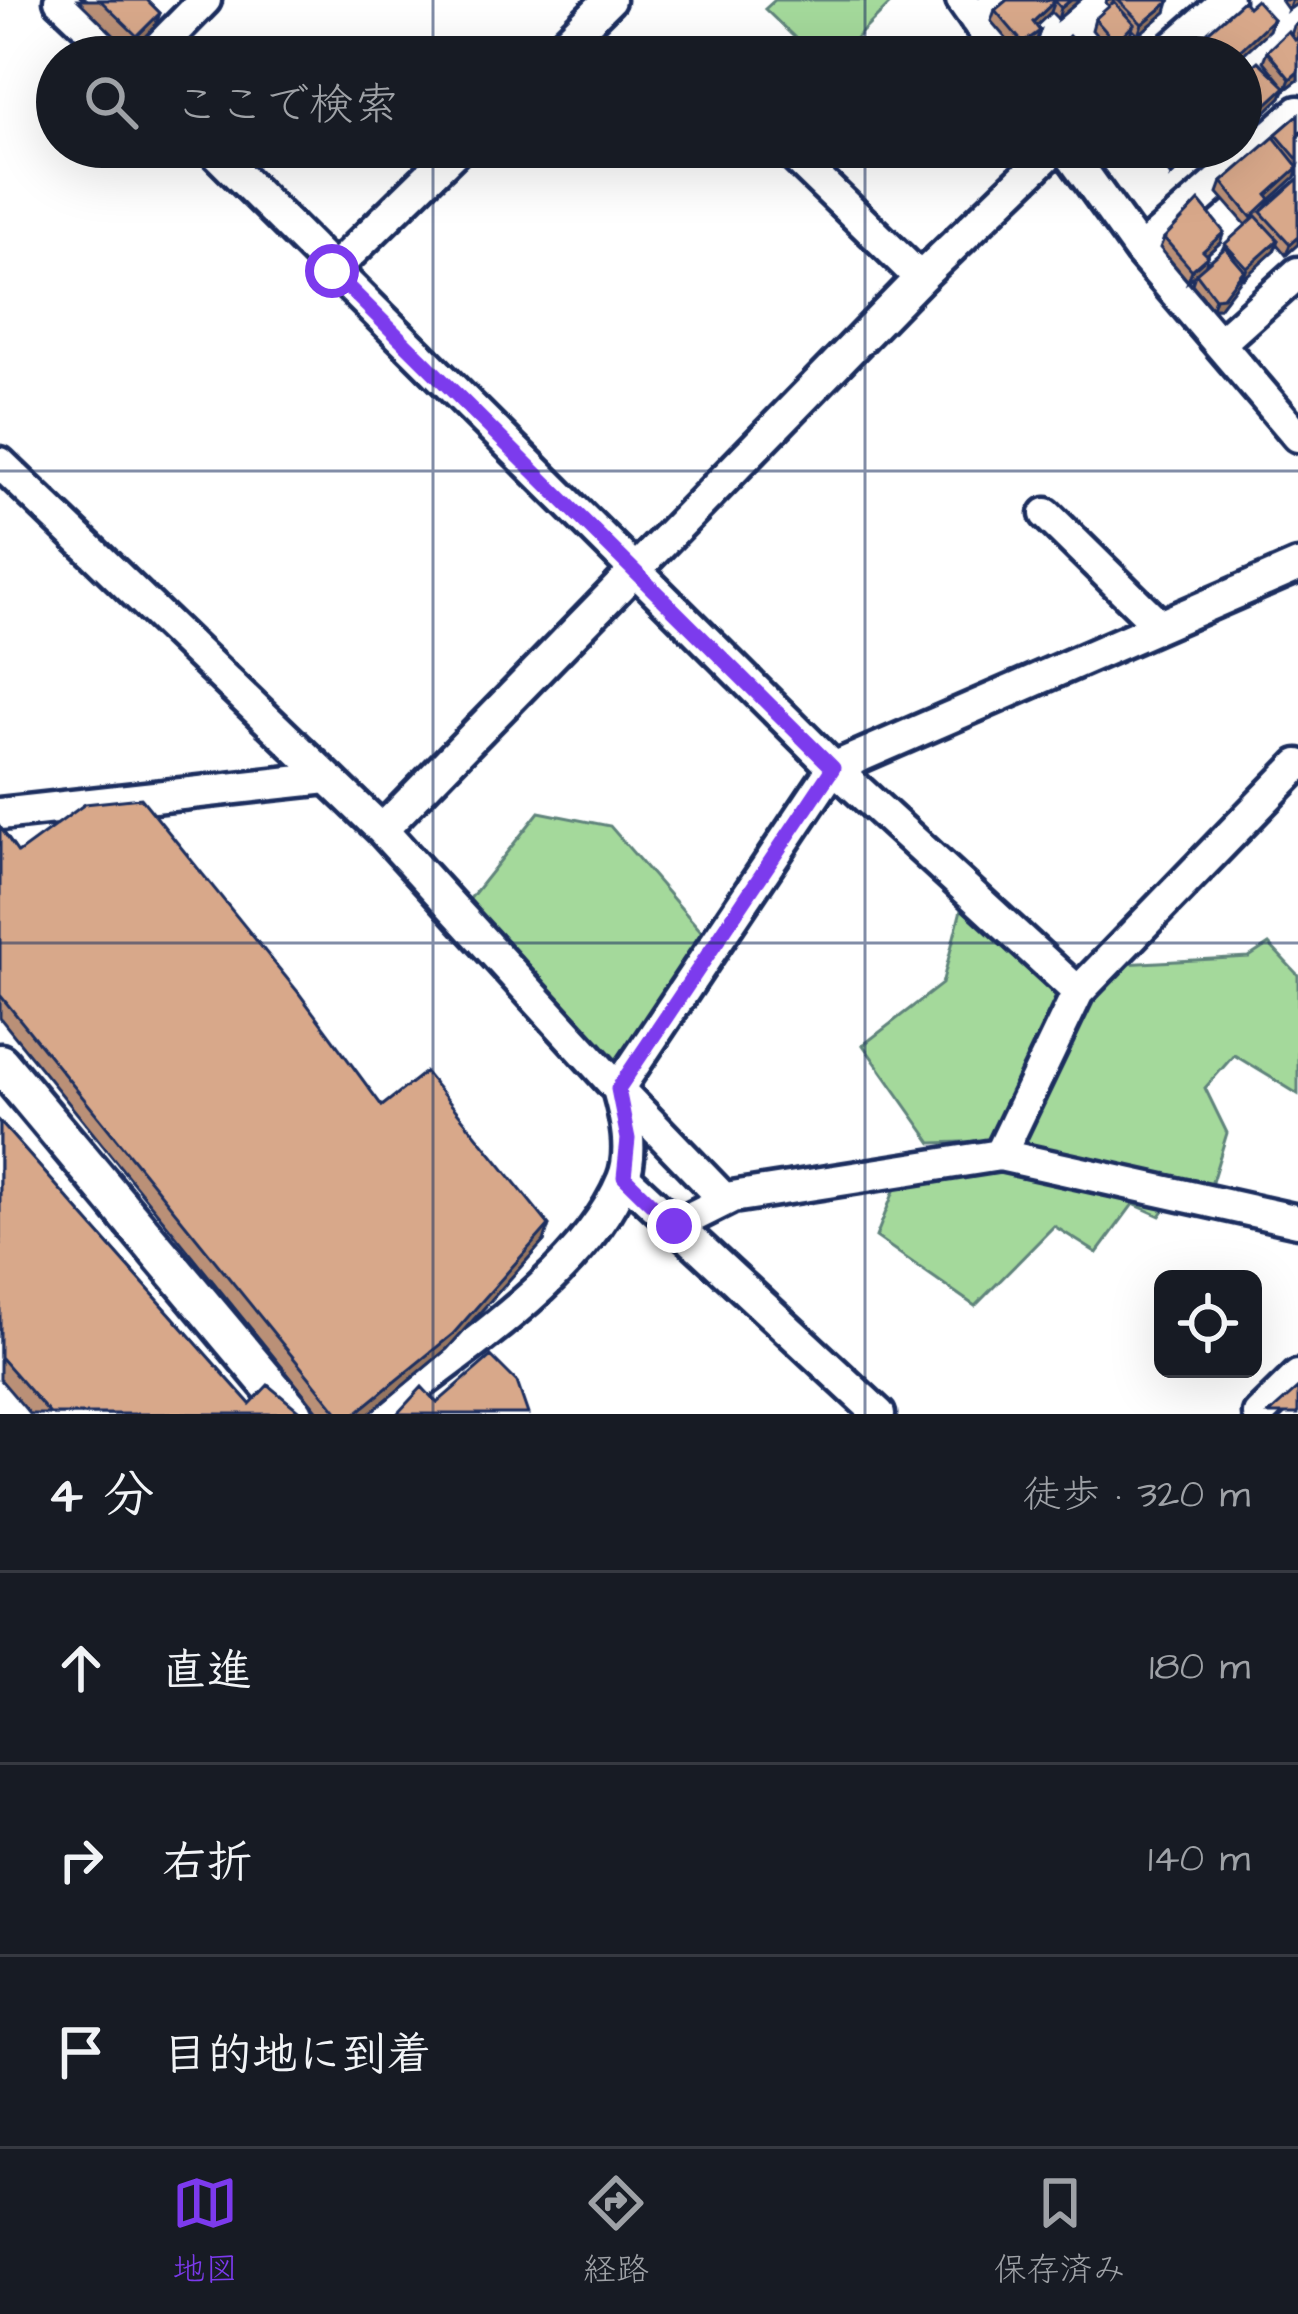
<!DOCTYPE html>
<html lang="ja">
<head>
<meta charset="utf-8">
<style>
	:root { --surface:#171b24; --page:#242831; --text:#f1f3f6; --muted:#9ea1a6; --line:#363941; --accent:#7c3aed }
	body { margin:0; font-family:"Architects Daughter","Klee One",sans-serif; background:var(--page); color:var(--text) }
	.controls { position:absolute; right:36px; bottom:36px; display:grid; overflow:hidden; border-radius:18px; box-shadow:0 12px 48px #0002 }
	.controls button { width:108px; height:108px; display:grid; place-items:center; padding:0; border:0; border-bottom:3px solid var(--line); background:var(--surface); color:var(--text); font:60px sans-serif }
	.stop { position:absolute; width:36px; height:36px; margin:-27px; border:9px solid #7c3aed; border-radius:50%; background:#fff }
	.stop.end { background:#7c3aed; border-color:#fff; box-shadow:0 3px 12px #0008 }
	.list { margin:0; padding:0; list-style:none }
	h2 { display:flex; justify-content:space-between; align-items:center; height:156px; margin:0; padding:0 48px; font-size:51px }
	h2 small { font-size:39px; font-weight:400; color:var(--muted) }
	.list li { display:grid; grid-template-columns:78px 1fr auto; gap:36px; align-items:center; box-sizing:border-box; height:192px; padding:0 48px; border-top:3px solid var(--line) }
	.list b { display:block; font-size:45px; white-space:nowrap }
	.list em { font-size:39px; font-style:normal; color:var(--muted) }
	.icon { flex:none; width:66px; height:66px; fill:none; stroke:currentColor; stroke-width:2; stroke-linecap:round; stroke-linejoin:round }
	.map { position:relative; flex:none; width:1298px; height:1414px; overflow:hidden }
	.search { position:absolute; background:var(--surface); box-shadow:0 12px 48px #0002; left:36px; right:36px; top:36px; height:132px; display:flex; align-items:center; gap:30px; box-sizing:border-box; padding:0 42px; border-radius:66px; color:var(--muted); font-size:45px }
	.sheet { height:732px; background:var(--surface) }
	nav { display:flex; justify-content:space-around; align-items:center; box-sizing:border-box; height:168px; border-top:3px solid var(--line); background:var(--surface); font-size:33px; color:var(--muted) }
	nav a { display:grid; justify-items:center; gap:6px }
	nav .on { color:var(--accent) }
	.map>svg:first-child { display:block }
	.green { fill:#a4d99b; stroke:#60847c; stroke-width:3 }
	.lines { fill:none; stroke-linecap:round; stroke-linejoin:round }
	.minor-casing { stroke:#1b2f5e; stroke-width:39 }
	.tertiary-casing { stroke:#1b2f5e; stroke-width:45 }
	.minor { stroke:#fff; stroke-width:30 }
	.tertiary { stroke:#fff; stroke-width:36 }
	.wall { fill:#ba9077; stroke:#1b2f5e; stroke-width:3 }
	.shaded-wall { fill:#977661; stroke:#1b2f5e; stroke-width:3 }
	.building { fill:#d8a88a; stroke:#1b2f5e; stroke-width:3 }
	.route { stroke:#7c3aed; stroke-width:15 }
	.grid { fill:none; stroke:#1b2f5e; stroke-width:3; stroke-opacity:0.55 }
</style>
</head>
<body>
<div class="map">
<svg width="1298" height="1414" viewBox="0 0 1298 1414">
	<rect width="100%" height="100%" fill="#fff"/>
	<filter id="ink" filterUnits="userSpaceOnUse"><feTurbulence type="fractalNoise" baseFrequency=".00833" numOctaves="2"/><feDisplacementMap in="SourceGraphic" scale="24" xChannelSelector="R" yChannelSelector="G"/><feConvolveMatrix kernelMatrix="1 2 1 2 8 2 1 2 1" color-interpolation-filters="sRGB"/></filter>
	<g filter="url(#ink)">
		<!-- green -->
		<path class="green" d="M 775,0 L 894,0 L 837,57 L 815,57 L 765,9 Z
			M 539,812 L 610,826 L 714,946 L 624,1068 L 469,900 Z
			M 964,898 L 1062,988 L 994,1141 L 932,1143 L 863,1045 L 942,984 Z
			M 1269,944 L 1298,975 L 1298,1094 L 1234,1055 L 1205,1088 L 1227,1133 L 1211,1185 L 1221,1200 L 1174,1196 L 1160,1216 L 1133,1204 L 1097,1253 L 1054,1226 L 975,1306 L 876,1237 L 903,1168 L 1000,1155 L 1105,965 L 1249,957 Z"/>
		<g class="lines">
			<defs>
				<path id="minor" d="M 60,0 L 120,57
					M 962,0 L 1002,57
					M 976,20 L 1000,0
					M 149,57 L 205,0
					M 551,57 L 609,0
					M 1162,57 L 1227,0
					M 210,147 L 830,764 L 1078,992
					M 785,147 L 920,278
					M 1065,147 L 1140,251 L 1298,436
					M 1140,251 L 1298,112
					M 332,271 L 459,147
					M 1222,341 L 1298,273
					M 0,463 L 382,830 L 618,1089 C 626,1117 634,1152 623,1179 C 584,1274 458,1353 380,1414
					M 1046,514 L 1158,624
					M 0,814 L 327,778
					M 382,830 L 920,278 L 1056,147
					M 1000,1155 L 1078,992 L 1298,765
					M 624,1177 L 879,1414
					M 725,1200 L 618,1089 L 833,768 L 1298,566
					M 674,1226 L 732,1197 L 1000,1155 L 1298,1221
					M 1259,1414 L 1298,1376"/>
				<path id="tertiary" d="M 0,1063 L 294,1414"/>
			</defs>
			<!-- minor casing -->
			<use href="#minor" class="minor-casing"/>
			<!-- tertiary casing -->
			<use href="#tertiary" class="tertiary-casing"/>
			<!-- minor -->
			<use href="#minor" class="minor"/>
			<!-- tertiary -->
			<use href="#tertiary" class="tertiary"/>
		</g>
		<!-- wall -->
		<path class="wall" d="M 78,0 L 147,0 L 160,13 L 154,28 L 131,52 Z
			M 1007,0 L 1080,0 L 1058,19 L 1051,12 L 1036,26 L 1040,31 L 1036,42 L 1019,54 L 991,21 L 995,10 Z
			M 1107,0 L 1168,0 L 1166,12 L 1138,35 L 1132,29 L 1130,35 L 1112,54 L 1092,30 L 1095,19 L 1110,7 L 1106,3 Z
			M 1281,0 L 1298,0 L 1298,3 L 1288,10 Z
			M 1248,7 L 1273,19 L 1269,30 L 1240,57 L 1205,57 L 1197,48 L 1201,38 Z
			M 1298,23 L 1298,80 L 1286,89 L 1285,88 L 1281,97 L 1256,121 L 1249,111 L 1246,120 L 1241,124 L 1241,76 L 1249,73 L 1251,67 L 1280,82 L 1263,61 L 1267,51 L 1291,35 L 1294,26 Z
			M 1298,115 L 1298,175 L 1296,173 L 1295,177 L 1270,199 L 1268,205 L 1298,179 L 1298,244 L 1286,255 L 1277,244 L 1274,251 L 1243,279 L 1241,277 L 1219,308 L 1212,308 L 1192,284 L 1195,275 L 1188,281 L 1160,248 L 1164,238 L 1220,243 L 1207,254 L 1205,265 L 1222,250 L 1225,244 L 1246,225 L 1218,193 L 1222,182 L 1275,138 L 1276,134 Z
			M 1158,147 L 1200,147 L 1199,150 L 1171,176 L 1155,156 Z
			M 0,827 L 18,853 L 382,1106 L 544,1241 L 447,1349 L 369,1414 L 320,1414 L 0,1018 Z
			M 0,1122 L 250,1404 L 303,1414 L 30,1414 L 0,1379 Z"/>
		<!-- shaded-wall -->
		<path class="shaded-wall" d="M 1071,0 L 1080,0 L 1058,19 L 1061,8 Z
			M 1292,0 L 1298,0 L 1298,3 L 1288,10 Z
			M 1055,1 L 1051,12 L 1029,33 L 1033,22 Z
			M 1169,2 L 1166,12 L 1138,35 L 1142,24 Z
			M 160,13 L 154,28 L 131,52 L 137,36 Z
			M 1273,19 L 1269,30 L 1240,57 L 1233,57 Z
			M 1134,24 L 1130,35 L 1112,54 L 1116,43 Z
			M 1040,31 L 1036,42 L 1019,54 L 1023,43 Z
			M 1298,72 L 1298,80 L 1286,89 L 1290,79 Z
			M 1285,87 L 1281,97 L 1256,121 L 1260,110 Z
			M 1195,147 L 1200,147 L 1199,150 L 1171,176 L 1174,166 Z
			M 1298,167 L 1295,177 L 1263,206 L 1267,195 Z
			M 1224,232 L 1220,243 L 1199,261 L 1203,251 Z
			M 1298,237 L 1298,244 L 1286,255 L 1290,244 Z
			M 1278,240 L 1274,251 L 1243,279 L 1247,268 Z
			M 1208,256 L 1205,267 L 1188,281 L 1192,270 Z
			M 1244,270 L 1240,281 L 1219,308 L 1212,308 L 1215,298 Z
			M 549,1225 L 544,1241 L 447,1349 L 369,1414 L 355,1414 Z"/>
		<!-- building -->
		<path class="building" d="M 100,0 L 147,0 L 160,13 L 137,36 Z
			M 1007,0 L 1071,0 L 1061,8 L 1055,1 L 1033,22 L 1040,31 L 1023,43 L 995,10 Z
			M 1118,0 L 1168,0 L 1169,2 L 1142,24 Z
			M 1256,0 L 1273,19 L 1233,57 L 1218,57 L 1201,38 L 1243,1 L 1248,7 Z
			M 1114,2 L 1134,24 L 1116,43 L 1095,19 Z
			M 1288,31 L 1295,40 L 1298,37 L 1298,72 L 1290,79 L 1267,51 Z
			M 1069,36 L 1088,57 L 1049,57 Z
			M 1258,61 L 1285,87 L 1260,110 L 1241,85 L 1241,76 L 1247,70 L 1254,81 L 1259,75 L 1251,67 Z
			M 1241,95 L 1250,109 L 1241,116 Z
			M 1298,115 L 1298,160 L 1276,134 Z
			M 1274,137 L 1298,167 L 1267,195 L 1270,199 L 1251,217 L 1222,182 Z
			M 1159,147 L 1195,147 L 1174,166 Z
			M 1298,179 L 1298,237 L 1290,244 L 1261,212 Z
			M 1199,201 L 1224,232 L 1203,251 L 1208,256 L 1192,270 L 1164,238 Z
			M 1256,216 L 1278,240 L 1247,268 L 1225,244 Z
			M 1225,248 L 1244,270 L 1223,297 L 1215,298 L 1196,273 Z
			M 141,798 L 298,992 L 382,1106 L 425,1072 L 549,1225 L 453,1334 L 355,1414 L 339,1414 L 0,995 L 0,827 L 18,853 L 85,804 Z
			M 0,1122 L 250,1404 L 268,1385 L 303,1414 L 50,1414 L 0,1357 Z
			M 491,1356 L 517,1382 L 528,1414 L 397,1414 L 422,1387 L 437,1403 Z
			M 1298,1388 L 1298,1414 L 1269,1414 Z"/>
	</g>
	<g class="lines" filter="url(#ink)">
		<!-- route -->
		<path class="route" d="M 332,271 L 833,768 L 618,1089 L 628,1139 L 624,1177 L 674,1226"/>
	</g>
	<!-- grid -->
	<path class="grid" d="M 433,0 L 433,57M 865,0 L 865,57M 433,147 L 433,1414M 865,147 L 865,1414M 0,471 L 1298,471M 0,943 L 1298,943"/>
</svg>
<div class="controls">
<button><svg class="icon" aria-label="locate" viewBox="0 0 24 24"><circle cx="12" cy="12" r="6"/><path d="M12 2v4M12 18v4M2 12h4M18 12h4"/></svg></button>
</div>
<div class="stop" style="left:332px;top:271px"></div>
<div class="stop end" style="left:674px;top:1226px"></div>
<div class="search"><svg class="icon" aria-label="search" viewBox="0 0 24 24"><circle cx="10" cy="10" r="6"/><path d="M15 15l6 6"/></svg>ここで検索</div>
</div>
<section class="sheet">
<h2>4 分<small>徒歩 · 320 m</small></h2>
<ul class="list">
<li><svg class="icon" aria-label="ahead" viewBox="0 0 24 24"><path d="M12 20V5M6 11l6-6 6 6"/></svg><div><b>直進</b></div><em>180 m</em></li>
<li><svg class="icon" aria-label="right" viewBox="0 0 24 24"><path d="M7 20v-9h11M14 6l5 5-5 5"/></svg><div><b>右折</b></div><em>140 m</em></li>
<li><svg class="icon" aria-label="arrive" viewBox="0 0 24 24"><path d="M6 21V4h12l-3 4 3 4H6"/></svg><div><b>目的地に到着</b></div></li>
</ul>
</section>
<nav>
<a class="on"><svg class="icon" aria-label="map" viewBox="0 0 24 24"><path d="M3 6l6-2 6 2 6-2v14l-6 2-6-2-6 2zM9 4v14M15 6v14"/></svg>地図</a>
<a><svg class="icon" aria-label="directions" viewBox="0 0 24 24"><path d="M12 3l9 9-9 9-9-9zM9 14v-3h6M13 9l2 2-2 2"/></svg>経路</a>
<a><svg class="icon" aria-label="saved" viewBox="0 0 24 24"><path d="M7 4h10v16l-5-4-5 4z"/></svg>保存済み</a>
</nav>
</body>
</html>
